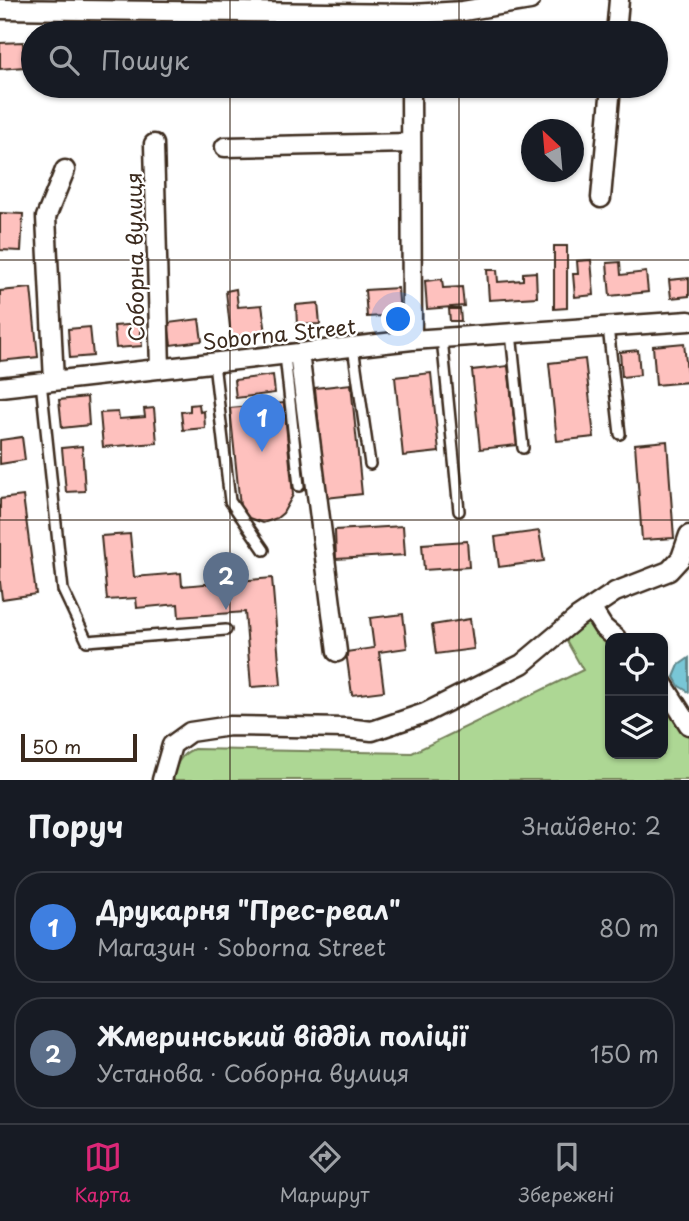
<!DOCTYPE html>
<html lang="uk">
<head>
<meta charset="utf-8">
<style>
	:root { --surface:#171b24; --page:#20242c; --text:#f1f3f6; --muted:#9ea1a6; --line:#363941; --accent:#db2777 }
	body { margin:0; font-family:"Playpen Sans",sans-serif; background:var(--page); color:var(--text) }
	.controls { position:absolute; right:21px; bottom:21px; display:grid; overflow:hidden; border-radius:14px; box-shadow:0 2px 5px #0004 }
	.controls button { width:63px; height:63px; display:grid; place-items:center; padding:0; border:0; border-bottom:2px solid var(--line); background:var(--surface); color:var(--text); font:35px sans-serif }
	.compass { position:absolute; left:521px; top:119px; width:63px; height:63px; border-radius:50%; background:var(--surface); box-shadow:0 2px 5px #0004; rotate:334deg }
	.scale { position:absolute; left:21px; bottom:18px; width:116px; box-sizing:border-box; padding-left:7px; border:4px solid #3b2a1e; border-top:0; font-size:19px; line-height:24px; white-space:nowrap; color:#3b2a1e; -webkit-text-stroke:5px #fff; paint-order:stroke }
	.you { position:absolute; left:399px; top:320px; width:24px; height:24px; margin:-18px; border:5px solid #fff; border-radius:50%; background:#1a73e8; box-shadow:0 0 0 10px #1a73e833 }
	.badge { display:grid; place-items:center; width:46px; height:46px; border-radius:50%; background:var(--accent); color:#fff; font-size:23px; font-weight:700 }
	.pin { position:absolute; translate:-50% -58px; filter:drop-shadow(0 2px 4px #0008) }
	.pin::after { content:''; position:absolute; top:37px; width:24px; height:21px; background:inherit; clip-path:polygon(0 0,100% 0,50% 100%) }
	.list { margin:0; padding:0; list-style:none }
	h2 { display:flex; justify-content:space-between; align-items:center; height:91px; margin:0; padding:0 28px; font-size:30px }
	h2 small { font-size:23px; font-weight:400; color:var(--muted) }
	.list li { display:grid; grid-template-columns:46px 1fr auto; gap:21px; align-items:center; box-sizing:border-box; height:112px; margin:0 14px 14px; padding:0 14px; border:2px solid var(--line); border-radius:28px }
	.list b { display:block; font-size:26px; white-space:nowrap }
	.list p { margin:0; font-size:23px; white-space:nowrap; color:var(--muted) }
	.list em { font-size:23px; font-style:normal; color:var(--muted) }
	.icon { flex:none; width:38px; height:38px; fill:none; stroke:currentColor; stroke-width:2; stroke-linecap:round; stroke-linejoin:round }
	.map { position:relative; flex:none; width:689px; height:780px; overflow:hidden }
	.search { position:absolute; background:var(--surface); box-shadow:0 2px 5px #0004; left:21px; right:21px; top:21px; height:77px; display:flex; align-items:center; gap:18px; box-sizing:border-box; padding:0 24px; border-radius:38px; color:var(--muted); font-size:26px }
	.sheet { height:343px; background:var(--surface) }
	nav { display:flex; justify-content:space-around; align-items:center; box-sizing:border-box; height:98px; border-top:2px solid var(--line); background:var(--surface); font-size:19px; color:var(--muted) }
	nav a { display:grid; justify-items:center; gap:4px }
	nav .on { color:var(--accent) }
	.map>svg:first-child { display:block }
	.green { fill:#add794; stroke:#748059; stroke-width:2 }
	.water { fill:#79c6d6; stroke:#60888c; stroke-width:2 }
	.building { fill:#fec1be; stroke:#3b2a1e; stroke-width:2 }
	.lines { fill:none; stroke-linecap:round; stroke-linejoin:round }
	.service-casing { stroke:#3b2a1e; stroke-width:14 }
	.minor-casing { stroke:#3b2a1e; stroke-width:23 }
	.service { stroke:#fff; stroke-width:9 }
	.minor { stroke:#fff; stroke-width:18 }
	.grid { fill:none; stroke:#3b2a1e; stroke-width:2; stroke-opacity:0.55 }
	.labels { text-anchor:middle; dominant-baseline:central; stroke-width:5; stroke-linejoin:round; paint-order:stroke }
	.street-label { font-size:21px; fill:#3b2a1e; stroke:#fff }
</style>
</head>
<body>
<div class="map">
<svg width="689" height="780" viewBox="0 0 689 780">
	<rect width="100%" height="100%" fill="#fff"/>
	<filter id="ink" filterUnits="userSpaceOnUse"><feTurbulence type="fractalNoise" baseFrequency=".0143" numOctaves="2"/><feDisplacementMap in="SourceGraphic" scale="14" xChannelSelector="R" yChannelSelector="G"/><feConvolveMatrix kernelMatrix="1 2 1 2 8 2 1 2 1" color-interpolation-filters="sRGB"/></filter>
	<g filter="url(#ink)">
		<!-- green -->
		<path class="green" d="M 591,608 L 610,638 L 610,754 L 663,754 L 663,684 L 689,725 L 689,780 L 172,780 C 176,766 179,754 194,749 L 412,753 L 583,670 L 561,631 Z"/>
		<!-- water -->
		<path class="water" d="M 689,658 L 689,692 L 679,686 L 674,677 L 679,665 Z"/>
		<!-- building -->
		<path class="building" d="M 23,42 L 24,67 L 0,69 L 0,43 Z
			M 0,213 L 23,214 L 21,251 L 0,250 Z
			M 554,246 L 567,246 L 567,308 L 554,309 Z
			M 591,260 L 594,295 L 575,297 L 573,274 L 578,274 L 577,261 Z
			M 620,262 L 621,275 L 646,272 L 648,292 L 610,296 L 607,263 Z
			M 487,270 L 497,270 L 498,282 L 523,280 L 523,273 L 536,272 L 537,297 L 489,300 Z
			M 689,278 L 689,296 L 671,298 L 669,280 Z
			M 442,279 L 443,288 L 462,287 L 464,306 L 427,309 L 425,281 Z
			M 31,288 L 38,357 L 0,361 L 0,291 Z
			M 398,288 L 400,315 L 367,317 L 365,290 Z
			M 236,289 L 238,307 L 262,305 L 266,333 L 231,337 L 226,291 Z
			M 318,303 L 320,324 L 297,325 L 296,305 Z
			M 449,309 L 460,309 L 461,321 L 450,321 Z
			M 199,319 L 202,341 L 171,345 L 168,323 Z
			M 140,324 L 142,346 L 116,348 L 114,326 Z
			M 90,327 L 93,356 L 70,358 L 68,329 Z
			M 684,343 L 688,382 L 656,385 L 653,346 Z
			M 638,350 L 640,375 L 622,377 L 620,352 Z
			M 585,359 L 594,437 L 557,441 L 549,363 Z
			M 508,366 L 517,445 L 480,449 L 472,370 Z
			M 431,373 L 439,452 L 403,456 L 395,377 Z
			M 273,375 L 275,393 L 236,398 L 234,380 Z
			M 351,384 L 362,494 L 326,498 L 315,388 Z
			M 87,397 L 89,425 L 62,428 L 59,400 Z
			M 284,403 L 293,495 L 283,513 L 277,518 L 263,523 L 249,518 L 240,506 L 230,408 Z
			M 199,404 L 200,412 L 204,411 L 205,428 L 183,430 L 181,412 L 190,411 L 190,405 Z
			M 154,408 L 157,443 L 103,447 L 100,413 L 118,412 L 119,419 L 145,417 L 144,409 Z
			M 22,437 L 25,460 L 0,464 L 0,440 Z
			M 667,441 L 674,538 L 642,540 L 635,444 Z
			M 82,446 L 85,491 L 66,492 L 62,448 Z
			M 23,496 L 36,594 L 2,599 L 0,582 L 0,499 Z
			M 403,526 L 405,555 L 336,559 L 335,530 Z
			M 539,531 L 544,561 L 499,567 L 495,537 Z
			M 130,534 L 134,577 L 181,573 L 182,586 L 272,578 L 281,685 L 251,687 L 245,612 L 179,617 L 178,604 L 137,608 L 136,598 L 107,600 L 101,536 Z
			M 467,541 L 469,567 L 424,570 L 422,544 Z
			M 403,614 L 407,648 L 379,652 L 384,691 L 352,695 L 346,652 L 374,648 L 370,618 Z
			M 470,619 L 474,649 L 436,654 L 432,625 Z"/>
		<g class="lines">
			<defs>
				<path id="service" d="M 608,327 L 620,434
					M 511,333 L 523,448
					M 442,338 L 459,511
					M 353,347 L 370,464
					M 285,355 L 299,486
					M 214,363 L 230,501 L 264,550
					M 41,382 L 63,590 L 87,641 L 226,630"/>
				<path id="minor" d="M 0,9 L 412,14 L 463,11 L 530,0
					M 411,33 L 412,14
					M 616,33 L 619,0
					M 411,86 L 412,340
					M 154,144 L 160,369
					M 225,147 L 410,143
					M 601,198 L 611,86
					M 299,353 L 337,652
					M 54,381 L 46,217 L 65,170
					M 0,387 L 412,340 L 689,321
					M 591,608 L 603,627 L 616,638
					M 663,684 L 689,725
					M 162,780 L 172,745 L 190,732 L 230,726 L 346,728 L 372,731 L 425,713 L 522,664 L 578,617 L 615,592 L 669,571 L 681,558 L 689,535"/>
			</defs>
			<!-- service casing -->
			<use href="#service" class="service-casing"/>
			<!-- minor casing -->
			<use href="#minor" class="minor-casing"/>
			<!-- service -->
			<use href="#service" class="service"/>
			<!-- minor -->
			<use href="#minor" class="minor"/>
		</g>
	</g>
	<!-- grid -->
	<path class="grid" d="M 230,0 L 230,33M 459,0 L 459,33M 230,86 L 230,780M 459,86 L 459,780M 0,260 L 689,260M 0,520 L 689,520"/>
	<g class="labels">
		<!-- street labels -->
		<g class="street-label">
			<text transform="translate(134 257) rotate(-91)">Соборна вулиця</text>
			<text transform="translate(279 333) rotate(-6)">Soborna Street</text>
		</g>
	</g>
</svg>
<div class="controls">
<button><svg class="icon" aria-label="locate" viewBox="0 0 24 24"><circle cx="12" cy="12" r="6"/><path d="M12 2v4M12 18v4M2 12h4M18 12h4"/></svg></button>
<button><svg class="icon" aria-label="layers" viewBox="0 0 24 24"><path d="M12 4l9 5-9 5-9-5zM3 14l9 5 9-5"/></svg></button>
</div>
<svg class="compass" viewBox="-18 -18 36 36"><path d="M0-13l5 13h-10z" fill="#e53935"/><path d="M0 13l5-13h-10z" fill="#9ea1a6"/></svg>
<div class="scale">50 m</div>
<div class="you"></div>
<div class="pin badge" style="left:262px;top:452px;background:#3f7fe0">1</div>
<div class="pin badge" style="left:226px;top:610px;background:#5c6f8a">2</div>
<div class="search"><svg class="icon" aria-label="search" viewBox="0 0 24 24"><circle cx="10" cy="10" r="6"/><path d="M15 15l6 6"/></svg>Пошук</div>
</div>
<section class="sheet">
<h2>Поруч<small>Знайдено: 2</small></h2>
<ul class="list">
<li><span class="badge" style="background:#3f7fe0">1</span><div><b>Друкарня &quot;Прес-реал&quot;</b><p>Магазин · Soborna Street</p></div><em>80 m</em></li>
<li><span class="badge" style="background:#5c6f8a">2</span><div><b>Жмеринський відділ поліції</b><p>Установа · Соборна вулиця</p></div><em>150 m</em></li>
</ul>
</section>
<nav>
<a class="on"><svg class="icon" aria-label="map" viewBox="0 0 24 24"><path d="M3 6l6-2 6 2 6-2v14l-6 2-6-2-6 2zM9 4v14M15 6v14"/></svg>Карта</a>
<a><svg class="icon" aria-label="directions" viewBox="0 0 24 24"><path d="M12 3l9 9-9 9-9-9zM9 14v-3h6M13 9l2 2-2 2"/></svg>Маршрут</a>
<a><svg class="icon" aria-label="saved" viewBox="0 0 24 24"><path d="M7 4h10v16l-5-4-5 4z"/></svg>Збережені</a>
</nav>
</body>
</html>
